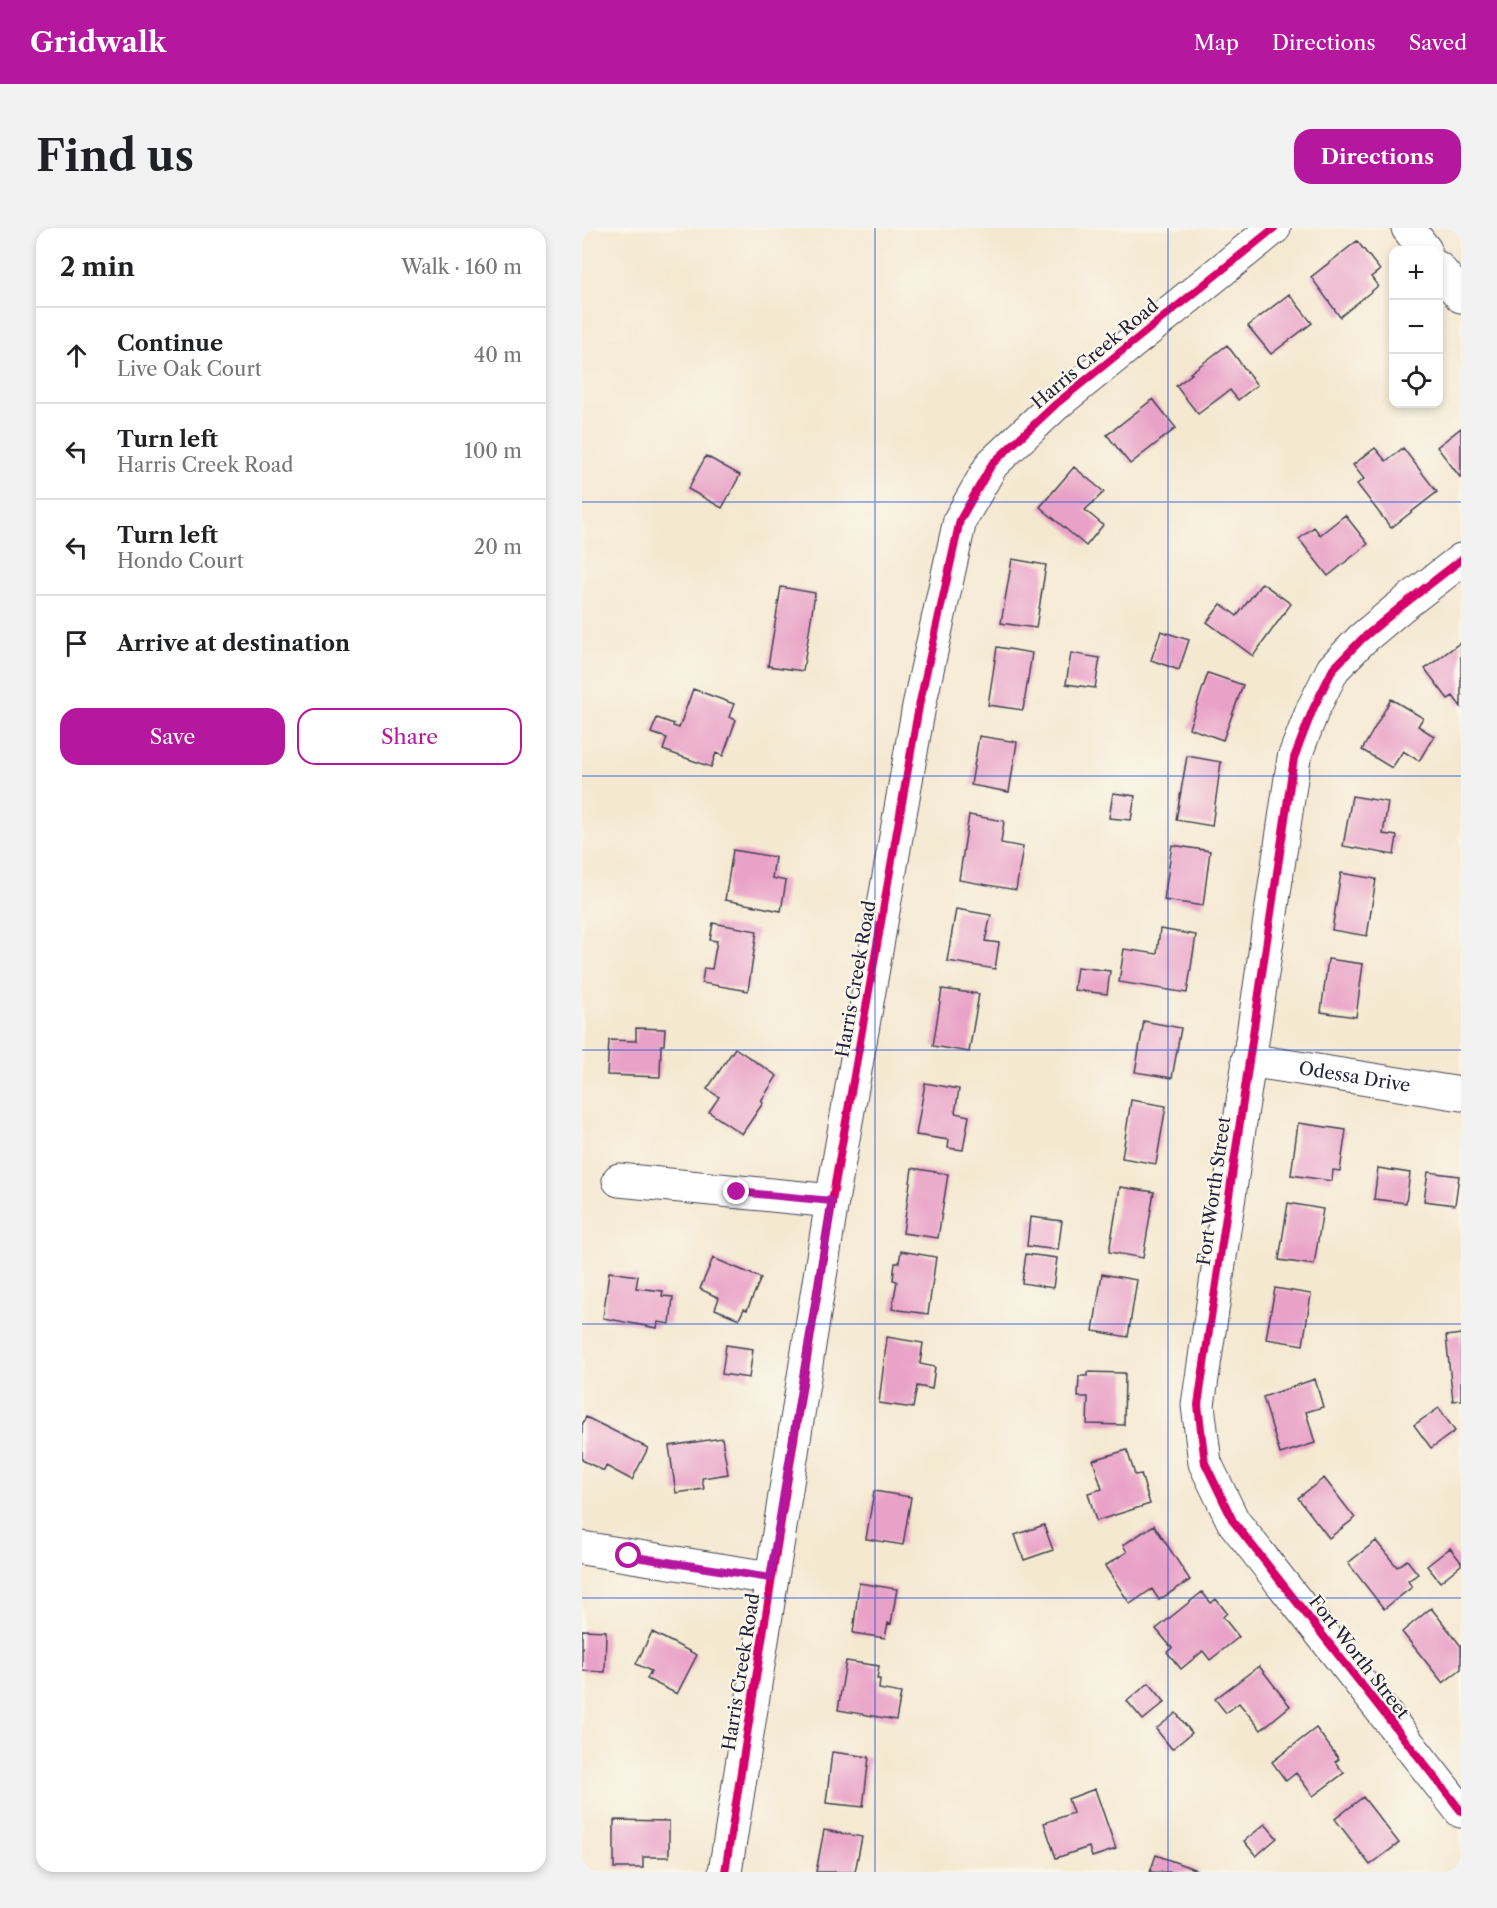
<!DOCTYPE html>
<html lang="en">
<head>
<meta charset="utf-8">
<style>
	:root { --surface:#fff; --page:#f2f2f2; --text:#202124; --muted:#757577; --line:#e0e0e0; --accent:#b5179e }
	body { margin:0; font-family:"Libre Caslon Text",serif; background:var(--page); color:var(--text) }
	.controls { position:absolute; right:18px; top:18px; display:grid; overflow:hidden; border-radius:12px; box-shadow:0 3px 9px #0003 }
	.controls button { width:54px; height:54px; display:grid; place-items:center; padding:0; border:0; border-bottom:2px solid var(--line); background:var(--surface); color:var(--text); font:30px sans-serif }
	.stop { position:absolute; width:18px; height:18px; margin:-14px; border:4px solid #b5179e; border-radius:50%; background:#fff }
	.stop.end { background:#b5179e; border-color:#fff; box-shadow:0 2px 6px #0008 }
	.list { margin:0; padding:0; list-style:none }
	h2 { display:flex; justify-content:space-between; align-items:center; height:78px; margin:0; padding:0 24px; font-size:26px }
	h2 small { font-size:20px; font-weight:400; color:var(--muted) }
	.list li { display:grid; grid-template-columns:39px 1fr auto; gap:18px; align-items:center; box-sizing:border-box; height:96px; padding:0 24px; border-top:2px solid var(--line) }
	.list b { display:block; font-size:22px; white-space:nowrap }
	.list p { margin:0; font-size:20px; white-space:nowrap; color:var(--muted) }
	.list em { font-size:20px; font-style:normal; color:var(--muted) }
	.actions { display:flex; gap:12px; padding:18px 24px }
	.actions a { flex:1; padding:14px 0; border:2px solid var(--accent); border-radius:18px; text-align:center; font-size:21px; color:var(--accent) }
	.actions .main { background:var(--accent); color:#fff }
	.icon { flex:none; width:33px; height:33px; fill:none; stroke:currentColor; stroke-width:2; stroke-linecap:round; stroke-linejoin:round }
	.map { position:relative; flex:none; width:879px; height:1644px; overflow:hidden; border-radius:18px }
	header { display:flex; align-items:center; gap:36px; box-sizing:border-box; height:84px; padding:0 30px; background:var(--accent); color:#fff }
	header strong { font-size:28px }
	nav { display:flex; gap:33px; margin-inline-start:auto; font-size:21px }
	.intro { display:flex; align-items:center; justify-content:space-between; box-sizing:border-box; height:144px; padding:0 36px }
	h1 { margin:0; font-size:42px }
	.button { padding:15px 27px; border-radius:18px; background:var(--accent); color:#fff; font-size:21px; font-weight:700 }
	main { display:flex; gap:36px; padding:0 36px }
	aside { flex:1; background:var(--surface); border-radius:18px; box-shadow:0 3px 9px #0003 }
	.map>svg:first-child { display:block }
	.building { fill:#e9a2c7 }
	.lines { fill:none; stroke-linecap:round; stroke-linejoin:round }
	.minor-casing { stroke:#424051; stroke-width:35 }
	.minor { stroke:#fff; stroke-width:33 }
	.cycleway-casing { stroke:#fbf7ec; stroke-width:11 }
	.cycleway { stroke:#d6006c; stroke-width:8 }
	.route { stroke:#b5179e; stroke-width:8 }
	.grid { fill:none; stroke:#1d4ed8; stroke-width:1.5; stroke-opacity:0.55 }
	.labels { text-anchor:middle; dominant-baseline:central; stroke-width:4.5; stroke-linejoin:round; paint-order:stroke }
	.street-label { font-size:18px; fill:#22223b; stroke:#fbf7ec }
</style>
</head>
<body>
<header>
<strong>Gridwalk</strong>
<nav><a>Map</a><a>Directions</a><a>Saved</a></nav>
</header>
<div class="intro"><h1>Find us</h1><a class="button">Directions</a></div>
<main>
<aside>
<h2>2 min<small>Walk · 160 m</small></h2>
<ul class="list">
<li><svg class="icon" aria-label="ahead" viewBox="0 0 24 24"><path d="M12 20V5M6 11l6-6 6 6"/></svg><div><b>Continue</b><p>Live Oak Court</p></div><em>40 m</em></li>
<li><svg class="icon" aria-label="left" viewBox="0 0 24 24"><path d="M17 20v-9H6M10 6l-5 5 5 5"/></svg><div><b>Turn left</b><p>Harris Creek Road</p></div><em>100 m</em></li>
<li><svg class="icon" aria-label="left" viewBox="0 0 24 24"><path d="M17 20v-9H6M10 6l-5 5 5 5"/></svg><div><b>Turn left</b><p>Hondo Court</p></div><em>20 m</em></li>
<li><svg class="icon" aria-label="arrive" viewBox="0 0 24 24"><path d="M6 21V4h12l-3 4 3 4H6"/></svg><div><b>Arrive at destination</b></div></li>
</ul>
<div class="actions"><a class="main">Save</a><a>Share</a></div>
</aside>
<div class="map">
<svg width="879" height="1644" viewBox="0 0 879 1644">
	<rect width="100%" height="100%" fill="#fbf7ec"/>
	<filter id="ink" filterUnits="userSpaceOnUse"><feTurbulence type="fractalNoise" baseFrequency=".0167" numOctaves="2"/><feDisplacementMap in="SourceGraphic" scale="12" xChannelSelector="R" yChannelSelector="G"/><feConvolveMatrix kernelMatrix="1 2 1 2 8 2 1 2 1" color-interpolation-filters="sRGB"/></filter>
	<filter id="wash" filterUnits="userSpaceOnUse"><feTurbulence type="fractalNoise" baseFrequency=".008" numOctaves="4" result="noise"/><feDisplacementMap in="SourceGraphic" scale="24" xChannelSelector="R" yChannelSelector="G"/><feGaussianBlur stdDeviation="1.35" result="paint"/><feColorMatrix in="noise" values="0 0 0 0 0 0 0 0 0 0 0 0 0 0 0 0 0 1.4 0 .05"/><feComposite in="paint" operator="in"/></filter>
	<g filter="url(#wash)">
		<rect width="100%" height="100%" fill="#f4e8d0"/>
		<g id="blocks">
			<!-- building -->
			<path class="building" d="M 775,13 L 798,42 L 789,49 L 796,58 L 758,89 L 729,49 Z
				M 707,66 L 730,95 L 689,126 L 666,98 Z
				M 645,117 L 675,157 L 656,172 L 648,162 L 616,186 L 594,158 L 610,146 L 608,145 Z
				M 571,171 L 594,200 L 548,236 L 525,207 Z
				M 879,200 L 879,248 L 878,249 L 855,219 Z
				M 793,220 L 804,233 L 821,220 L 855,264 L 809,300 L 775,256 L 782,251 L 771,237 Z
				M 124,228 L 158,247 L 140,280 L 106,261 Z
				M 492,239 L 522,264 L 503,282 L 521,297 L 504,318 L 458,279 Z
				M 763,287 L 786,316 L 746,348 L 717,311 L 732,299 L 738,307 Z
				M 430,331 L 464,337 L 454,400 L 419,395 Z
				M 680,355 L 709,376 L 671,428 L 625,394 L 639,376 L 655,388 Z
				M 199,359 L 233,365 L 221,443 L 186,438 Z
				M 579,403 L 607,412 L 597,442 L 569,432 Z
				M 879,414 L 879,479 L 871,468 L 866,471 L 843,441 Z
				M 415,419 L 450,425 L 441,482 L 406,477 Z
				M 489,425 L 518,430 L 513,460 L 484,456 Z
				M 626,445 L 661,457 L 641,512 L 607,500 Z
				M 111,461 L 152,476 L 147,489 L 154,492 L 141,528 L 134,525 L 129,539 L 81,522 L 85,510 L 69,505 L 75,490 L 92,496 L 91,498 L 97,500 Z
				M 809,471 L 841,490 L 836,498 L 852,508 L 837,533 L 821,523 L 810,540 L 780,522 Z
				M 397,508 L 435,514 L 427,564 L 389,557 Z
				M 605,528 L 639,534 L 630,598 L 594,592 Z
				M 531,565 L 553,568 L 549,592 L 527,590 Z
				M 770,568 L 806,574 L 801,606 L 815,608 L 812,627 L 761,618 Z
				M 387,587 L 422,593 L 419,615 L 441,619 L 434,662 L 377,652 Z
				M 590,617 L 628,623 L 621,678 L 582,672 Z
				M 151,622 L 193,629 L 190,650 L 204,653 L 199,683 L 143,672 Z
				M 759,645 L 794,651 L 785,708 L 750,702 Z
				M 374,681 L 409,687 L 403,713 L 417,715 L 413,741 L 365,733 Z
				M 131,695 L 175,703 L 166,763 L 120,755 L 122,740 L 130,741 L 135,713 L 128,712 Z
				M 578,701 L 614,707 L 605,765 L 537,754 L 542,721 L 575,726 Z
				M 746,731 L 781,736 L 774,789 L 739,784 Z
				M 495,739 L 528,743 L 525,766 L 492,762 Z
				M 360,761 L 397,766 L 387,824 L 351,818 Z
				M 562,793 L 599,800 L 590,850 L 553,844 Z
				M 54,800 L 83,801 L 82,817 L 79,817 L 78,849 L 25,847 L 27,812 L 54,813 Z
				M 153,820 L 195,848 L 179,873 L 181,875 L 160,906 L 127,884 L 137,869 L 125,861 Z
				M 343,855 L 377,861 L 373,885 L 387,888 L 381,922 L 366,920 L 367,912 L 334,907 Z
				M 549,872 L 584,878 L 574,936 L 540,930 Z
				M 716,895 L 764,902 L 758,943 L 751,942 L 750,953 L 709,947 Z
				M 330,940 L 366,946 L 356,1010 L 321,1005 Z
				M 796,940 L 828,945 L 824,975 L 792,971 Z
				M 846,944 L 877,948 L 873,977 L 842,973 Z
				M 538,959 L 572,964 L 561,1030 L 527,1024 Z
				M 706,975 L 741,981 L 732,1037 L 697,1032 Z
				M 448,989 L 480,993 L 476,1022 L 445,1018 Z
				M 319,1023 L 354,1029 L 346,1086 L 310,1081 L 315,1053 L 311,1052 L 313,1035 L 317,1035 Z
				M 444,1026 L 475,1030 L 471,1060 L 440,1055 Z
				M 131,1030 L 179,1050 L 165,1082 L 162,1081 L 157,1091 L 133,1081 L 137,1070 L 118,1061 Z
				M 27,1044 L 56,1048 L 54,1060 L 81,1063 L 80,1068 L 91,1069 L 88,1096 L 76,1094 L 75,1100 L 21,1090 Z
				M 520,1046 L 555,1052 L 546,1109 L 511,1103 Z
				M 693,1060 L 729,1066 L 721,1117 L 684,1111 Z
				M 879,1106 L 879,1172 L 871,1173 L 864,1108 Z
				M 305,1109 L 341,1115 L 338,1136 L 353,1139 L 350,1161 L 335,1158 L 331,1180 L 297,1175 Z
				M 144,1117 L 171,1121 L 167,1150 L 140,1146 Z
				M 505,1144 L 543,1145 L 542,1197 L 505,1196 L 506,1169 L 496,1169 L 497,1148 L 505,1148 Z
				M 733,1151 L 741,1179 L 724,1184 L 733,1215 L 698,1226 L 681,1169 Z
				M 857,1180 L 873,1203 L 849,1220 L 832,1197 Z
				M 4,1189 L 66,1220 L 50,1252 L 24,1238 L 22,1243 L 0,1232 L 0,1197 Z
				M 140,1210 L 146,1246 L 120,1250 L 122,1261 L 94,1265 L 87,1218 Z
				M 545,1222 L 553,1247 L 559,1246 L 568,1276 L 514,1293 L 506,1265 L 520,1261 L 511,1232 Z
				M 742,1250 L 773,1290 L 747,1310 L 716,1270 Z
				M 292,1263 L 329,1269 L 321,1317 L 284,1311 Z
				M 462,1297 L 471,1322 L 442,1332 L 433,1307 Z
				M 572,1297 L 608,1352 L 577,1372 L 570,1361 L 548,1376 L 523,1338 L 545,1324 L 541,1317 Z
				M 794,1313 L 815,1339 L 825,1332 L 836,1346 L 826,1353 L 830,1359 L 802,1381 L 766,1335 Z
				M 868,1320 L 879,1334 L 879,1337 L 858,1354 L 845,1338 Z
				M 277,1355 L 315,1361 L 309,1396 L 306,1395 L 303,1410 L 271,1405 Z
				M 620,1364 L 629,1375 L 634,1371 L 645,1385 L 641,1389 L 657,1409 L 628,1432 L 621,1423 L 599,1441 L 585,1424 L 590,1420 L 574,1401 Z
				M 849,1380 L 879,1418 L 879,1441 L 861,1455 L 820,1404 Z
				M 0,1402 L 24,1403 L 23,1444 L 0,1443 Z
				M 70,1404 L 115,1427 L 95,1466 L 65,1451 L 69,1443 L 54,1436 Z
				M 264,1433 L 297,1438 L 295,1451 L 298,1451 L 297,1461 L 319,1465 L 314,1492 L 256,1482 Z
				M 677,1438 L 708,1478 L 679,1502 L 657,1475 L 644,1485 L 633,1471 Z
				M 567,1455 L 583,1474 L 561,1492 L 545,1473 Z
				M 594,1485 L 610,1505 L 590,1521 L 574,1501 Z
				M 734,1500 L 757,1531 L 753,1534 L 762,1545 L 731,1568 L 714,1545 L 704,1553 L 690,1534 Z
				M 250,1524 L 287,1529 L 281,1579 L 244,1575 Z
				M 513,1561 L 534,1621 L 510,1629 L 507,1619 L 474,1630 L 462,1595 L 491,1585 L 486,1571 Z
				M 781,1569 L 817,1615 L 788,1637 L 753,1591 Z
				M 32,1592 L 87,1593 L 87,1629 L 61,1629 L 61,1640 L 32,1640 Z
				M 683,1596 L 695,1610 L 674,1628 L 662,1613 Z
				M 242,1602 L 280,1609 L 273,1644 L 234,1644 Z
				M 574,1627 L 620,1644 L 568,1644 Z"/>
		</g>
	</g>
	<g filter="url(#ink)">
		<use href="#blocks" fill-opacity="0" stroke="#424051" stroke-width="1.5"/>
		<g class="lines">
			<defs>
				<g id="minor">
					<path d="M 826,0 L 843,22"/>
					<path d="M 856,40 L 879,68"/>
					<path d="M 879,332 L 817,380 L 780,411 L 751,441 L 731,481 L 712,530 L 616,1177 L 623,1235 L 651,1293 L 879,1583"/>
					<path id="s1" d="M 666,832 L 879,866"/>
					<path d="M 37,952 L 250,973"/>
					<path d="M 0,1320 L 188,1350"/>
					<path d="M 143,1644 L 250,973 L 337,478 L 378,292 L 410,236 L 474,176 L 692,0"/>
				</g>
			</defs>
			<!-- minor casing -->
			<use href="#minor" class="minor-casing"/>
			<!-- minor -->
			<use href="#minor" class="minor"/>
			<defs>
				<path id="cycleway" d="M 879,332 L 817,380 L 780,411 L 751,441 L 731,481 L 712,530 L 616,1177 L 623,1235 L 651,1293 L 879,1583
					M 143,1644 L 250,973 L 337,478 L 378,292 L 410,236 L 474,176 L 692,0"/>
			</defs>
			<!-- cycleway casing -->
			<use href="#cycleway" class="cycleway-casing"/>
			<!-- cycleway -->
			<use href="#cycleway" class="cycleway"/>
		</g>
	</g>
	<g class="lines" filter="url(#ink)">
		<!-- route -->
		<path class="route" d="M 47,1328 L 188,1350 L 250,973 L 155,964"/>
	</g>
	<!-- grid -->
	<path class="grid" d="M 293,0 L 293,1644M 586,0 L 586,1644M 0,274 L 879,274M 0,548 L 879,548M 0,822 L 879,822M 0,1096 L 879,1096M 0,1370 L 879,1370"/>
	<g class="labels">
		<!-- street labels -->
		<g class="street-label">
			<text transform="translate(513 126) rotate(-40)">Harris Creek Road</text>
			<text transform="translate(274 751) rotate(-80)">Harris Creek Road</text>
			<text stroke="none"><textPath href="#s1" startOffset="108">Odessa Drive</textPath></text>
			<text transform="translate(632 963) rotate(-82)">Fort Worth Street</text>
			<text transform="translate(777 1429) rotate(52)">Fort Worth Street</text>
			<text transform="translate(159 1444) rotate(-81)">Harris Creek Road</text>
		</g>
	</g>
</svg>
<div class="controls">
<button>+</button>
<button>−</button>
<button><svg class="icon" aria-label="locate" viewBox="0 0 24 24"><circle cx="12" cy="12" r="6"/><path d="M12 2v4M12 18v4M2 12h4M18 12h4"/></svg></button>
</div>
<div class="stop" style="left:47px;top:1328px"></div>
<div class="stop end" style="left:155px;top:964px"></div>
</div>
</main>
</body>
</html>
